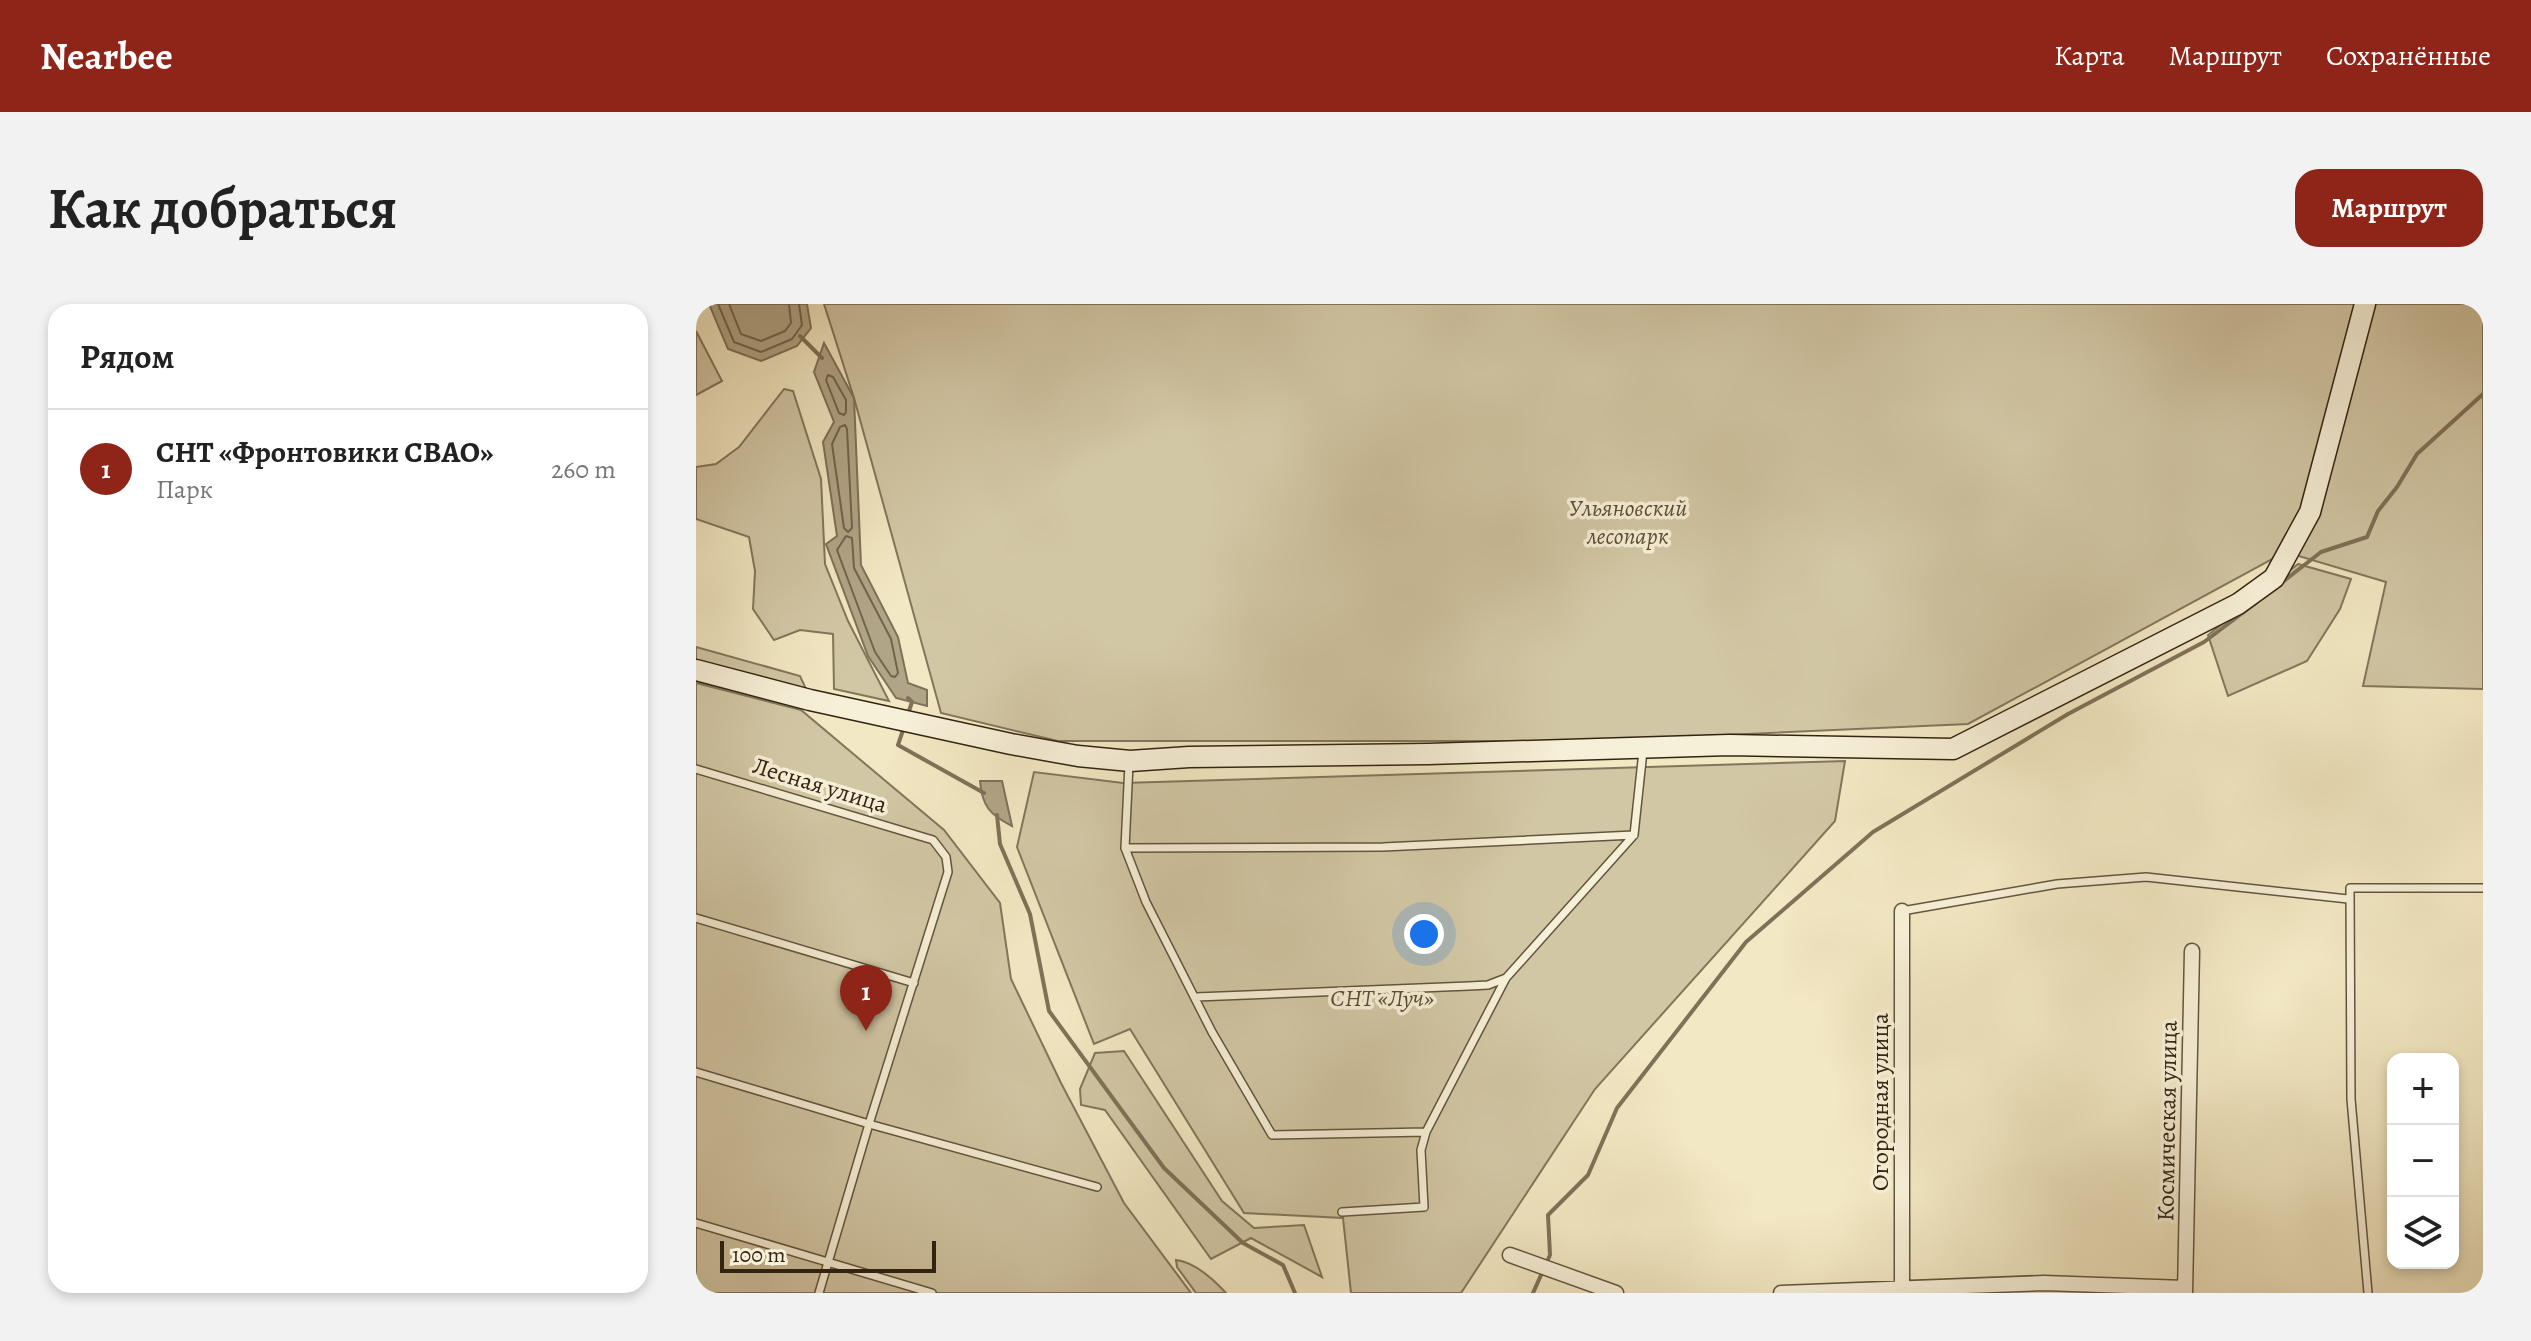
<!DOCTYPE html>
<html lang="ru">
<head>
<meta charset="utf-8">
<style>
	:root { --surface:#fff; --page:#f2f2f2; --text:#222; --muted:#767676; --line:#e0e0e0; --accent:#8f2418 }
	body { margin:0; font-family:Alegreya,serif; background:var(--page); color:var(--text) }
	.controls { position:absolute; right:24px; bottom:24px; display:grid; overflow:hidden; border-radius:16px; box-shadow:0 4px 12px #0003 }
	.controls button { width:72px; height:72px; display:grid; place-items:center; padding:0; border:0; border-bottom:2px solid var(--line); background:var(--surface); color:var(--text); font:40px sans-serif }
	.scale { position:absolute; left:24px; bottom:20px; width:216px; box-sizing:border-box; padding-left:8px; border:4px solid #332412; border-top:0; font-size:22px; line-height:28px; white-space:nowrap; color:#332412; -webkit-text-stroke:6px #f7f0d8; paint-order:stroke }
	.you { position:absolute; left:728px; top:630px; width:28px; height:28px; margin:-20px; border:6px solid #fff; border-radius:50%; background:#1a73e8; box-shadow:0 0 0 12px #1a73e833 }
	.badge { display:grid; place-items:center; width:52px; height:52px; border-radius:50%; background:var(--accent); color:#fff; font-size:26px; font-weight:700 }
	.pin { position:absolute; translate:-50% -66px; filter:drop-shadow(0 2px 4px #0008) }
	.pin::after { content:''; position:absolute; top:42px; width:28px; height:24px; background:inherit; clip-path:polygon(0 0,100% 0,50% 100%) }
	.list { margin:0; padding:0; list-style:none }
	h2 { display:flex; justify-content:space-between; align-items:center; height:104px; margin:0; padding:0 32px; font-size:34px }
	h2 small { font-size:26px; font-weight:400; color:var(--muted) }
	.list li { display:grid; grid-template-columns:52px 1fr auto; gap:24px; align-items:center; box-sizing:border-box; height:120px; padding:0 32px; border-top:2px solid var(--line) }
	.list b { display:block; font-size:30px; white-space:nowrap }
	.list p { margin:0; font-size:26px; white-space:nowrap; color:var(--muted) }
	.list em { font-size:26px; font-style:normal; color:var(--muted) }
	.icon { flex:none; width:44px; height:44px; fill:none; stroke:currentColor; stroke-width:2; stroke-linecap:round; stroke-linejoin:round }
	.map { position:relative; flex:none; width:1787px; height:989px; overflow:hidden; border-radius:24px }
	header { display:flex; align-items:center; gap:48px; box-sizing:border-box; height:112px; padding:0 40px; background:var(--accent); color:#fff }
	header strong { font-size:38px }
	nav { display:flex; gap:44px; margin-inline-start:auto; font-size:28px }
	.intro { display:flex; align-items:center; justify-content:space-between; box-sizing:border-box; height:192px; padding:0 48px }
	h1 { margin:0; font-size:56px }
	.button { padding:20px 36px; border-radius:24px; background:var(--accent); color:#fff; font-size:28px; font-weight:700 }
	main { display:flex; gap:48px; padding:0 48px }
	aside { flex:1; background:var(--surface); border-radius:24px; box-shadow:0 4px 12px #0003 }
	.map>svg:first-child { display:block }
	.green { fill:#d2c7a5; stroke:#82765c; stroke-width:2 }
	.water { fill:#b1a587; stroke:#7f7158; stroke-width:2 }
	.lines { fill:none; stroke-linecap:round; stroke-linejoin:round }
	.shore { stroke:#72644c; stroke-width:2 }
	.stream { stroke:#7f7158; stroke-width:4 }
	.lane-casing { stroke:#63553e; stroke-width:10 }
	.street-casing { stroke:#63553e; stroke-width:17 }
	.secondary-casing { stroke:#332412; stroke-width:23 }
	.lane { stroke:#f7f0d8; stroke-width:7 }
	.street { stroke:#f7f0d8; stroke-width:14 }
	.secondary { stroke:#f7f0d8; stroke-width:20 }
	.labels { text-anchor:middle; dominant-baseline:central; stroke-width:7; stroke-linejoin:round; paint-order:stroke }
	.park-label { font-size:24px; font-style:italic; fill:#5b4d37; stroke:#f7f0d8 }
	.street-label { font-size:24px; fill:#332412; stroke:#f7f0d8 }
</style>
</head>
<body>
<header>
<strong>Nearbee</strong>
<nav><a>Карта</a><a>Маршрут</a><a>Сохранённые</a></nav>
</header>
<div class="intro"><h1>Как добраться</h1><a class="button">Маршрут</a></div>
<main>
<aside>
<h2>Рядом<small></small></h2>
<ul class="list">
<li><span class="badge">1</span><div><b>СНТ «Фронтовики СВАО»</b><p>Парк</p></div><em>260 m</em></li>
</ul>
</aside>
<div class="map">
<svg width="1787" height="989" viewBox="0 0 1787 989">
	<rect width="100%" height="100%" fill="#f2e8c3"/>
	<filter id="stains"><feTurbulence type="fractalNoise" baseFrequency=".0025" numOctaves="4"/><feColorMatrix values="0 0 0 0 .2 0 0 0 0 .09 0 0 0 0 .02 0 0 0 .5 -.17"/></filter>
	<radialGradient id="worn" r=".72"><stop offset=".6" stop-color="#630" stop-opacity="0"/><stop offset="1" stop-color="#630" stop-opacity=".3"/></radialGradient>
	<!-- green -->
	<path class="green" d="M 128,0 L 1787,0 L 1787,385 L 1667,382 L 1690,278 L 1589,248 L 1272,420 L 895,437 L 362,437 L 245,409 L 158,94 Z
		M 0,27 L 26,77 L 0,91 Z
		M 88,85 L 97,87 L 125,175 L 129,260 L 152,317 L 193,397 L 138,385 L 137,330 L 104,326 L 78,336 L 57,305 L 59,267 L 53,233 L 0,215 L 0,163 L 20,160 L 43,143 Z
		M 1602,260 L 1655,275 L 1644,305 L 1611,357 L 1532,392 L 1512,331 Z
		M 0,343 L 104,372 L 111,387 L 0,357 Z
		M 0,379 L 105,406 L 248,526 L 304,599 L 315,675 L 365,779 L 428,899 L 495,989 L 0,989 Z
		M 1149,457 L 1139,517 L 899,785 L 765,989 L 655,989 L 647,914 L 548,909 L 434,725 L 398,740 L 321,543 L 338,468 L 427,479 Z
		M 428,747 L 526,897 L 558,924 L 608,921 L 626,973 L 555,934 L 515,955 L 409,806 L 385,801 L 384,785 L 399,749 Z
		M 480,956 C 498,958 518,976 530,989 L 500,989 L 481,963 Z"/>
	<!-- water -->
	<path class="water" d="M 13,0 L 111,0 L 115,24 L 101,42 L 65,57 L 32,45 Z
		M 128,39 L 158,94 L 165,261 L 202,333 L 212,379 L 231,386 L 231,402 L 200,394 L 172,352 L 130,240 L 141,232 L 127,138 L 138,118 L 118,68 Z
		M 284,477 L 306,477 L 316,522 C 294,511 286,502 284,477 Z"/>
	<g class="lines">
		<!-- shore -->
		<path class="shore" d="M 22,0 L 38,38 L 65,48 L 96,35 L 106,21 L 103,0
			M 33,0 L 45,30 L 65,37 L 89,27 L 95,19 L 93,0
			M 132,71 L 137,73 L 150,96 L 150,108 L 148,111 L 143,109 L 130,76 Z
			M 149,121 L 151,125 L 156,224 L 152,228 L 148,224 L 136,140 L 144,123 Z
			M 150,232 L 156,234 L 158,264 L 195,335 L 202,369 L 199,373 L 195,372 L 179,348 L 141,246 Z"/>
		<!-- stream -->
		<path class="stream" d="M 104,32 L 126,54
			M 1584,280 L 1625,248 L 1671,233 L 1682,207 L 1701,183 L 1721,150 L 1787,90
			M 212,394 L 216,398 L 213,407
			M 207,426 L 202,441 L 288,489
			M 301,511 L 304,540 L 334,610 L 353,707 L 468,864 L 547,939 L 587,961 L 599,989
			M 837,989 L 854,951 L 852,911 L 892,871 L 921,804 L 1050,638 L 1177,528 L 1372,410 L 1508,338 L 1561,298"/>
		<defs>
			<path id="lane" d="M 433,460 L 429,544 L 450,598 L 516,728 L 576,831 L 730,828 L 810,674 L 938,531 L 947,447
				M 0,465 L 237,536 L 250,553 L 252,568 L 173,820 L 123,989
				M 429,544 L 687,543 L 938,531
				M 1206,607 L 1361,580 L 1450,573 L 1652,595
				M 0,614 L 218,679
				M 500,693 L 773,682 L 792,681 L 810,674
				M 0,768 L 173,820 L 401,883
				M 646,908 L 728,903 L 725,846 L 730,828
				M 0,919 L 236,989
				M 1672,989 L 1655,795 L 1654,584 L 1787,584"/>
			<path id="street" d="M 1206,607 L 1206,989
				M 814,951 L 920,989
				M 1085,989 L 1348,979 L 1489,984
				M 1489,989 L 1496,647"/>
			<path id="secondary" d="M 0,366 L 114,396 L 315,440 L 382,452 L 434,457 L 493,453 L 732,450 L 1033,441 L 1257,445 L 1542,300 L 1578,274 L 1614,208 L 1669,0"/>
		</defs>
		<!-- lane casing -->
		<use href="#lane" class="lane-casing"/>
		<!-- street casing -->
		<use href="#street" class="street-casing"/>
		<!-- secondary casing -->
		<use href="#secondary" class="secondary-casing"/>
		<!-- lane -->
		<use href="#lane" class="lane"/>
		<!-- street -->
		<use href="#street" class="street"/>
		<!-- secondary -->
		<use href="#secondary" class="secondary"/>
	</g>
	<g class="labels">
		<!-- park labels -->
		<g class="park-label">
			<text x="932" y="204">Ульяновский<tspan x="932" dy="28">лесопарк</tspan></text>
			<text x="686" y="694">СНТ «Луч»</text>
		</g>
		<!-- street labels -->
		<g class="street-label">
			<text transform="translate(124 481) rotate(17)">Лесная улица</text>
			<text transform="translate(1184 798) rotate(-90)">Огородная улица</text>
			<text transform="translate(1471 817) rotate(-89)">Космическая улица</text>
		</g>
	</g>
	<rect width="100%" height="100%" filter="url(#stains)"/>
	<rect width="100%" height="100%" fill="url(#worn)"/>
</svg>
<div class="controls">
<button>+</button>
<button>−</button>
<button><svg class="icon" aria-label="layers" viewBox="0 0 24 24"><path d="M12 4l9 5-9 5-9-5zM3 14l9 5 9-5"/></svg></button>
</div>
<div class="scale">100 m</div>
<div class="you"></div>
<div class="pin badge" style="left:170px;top:727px">1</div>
</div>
</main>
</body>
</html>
